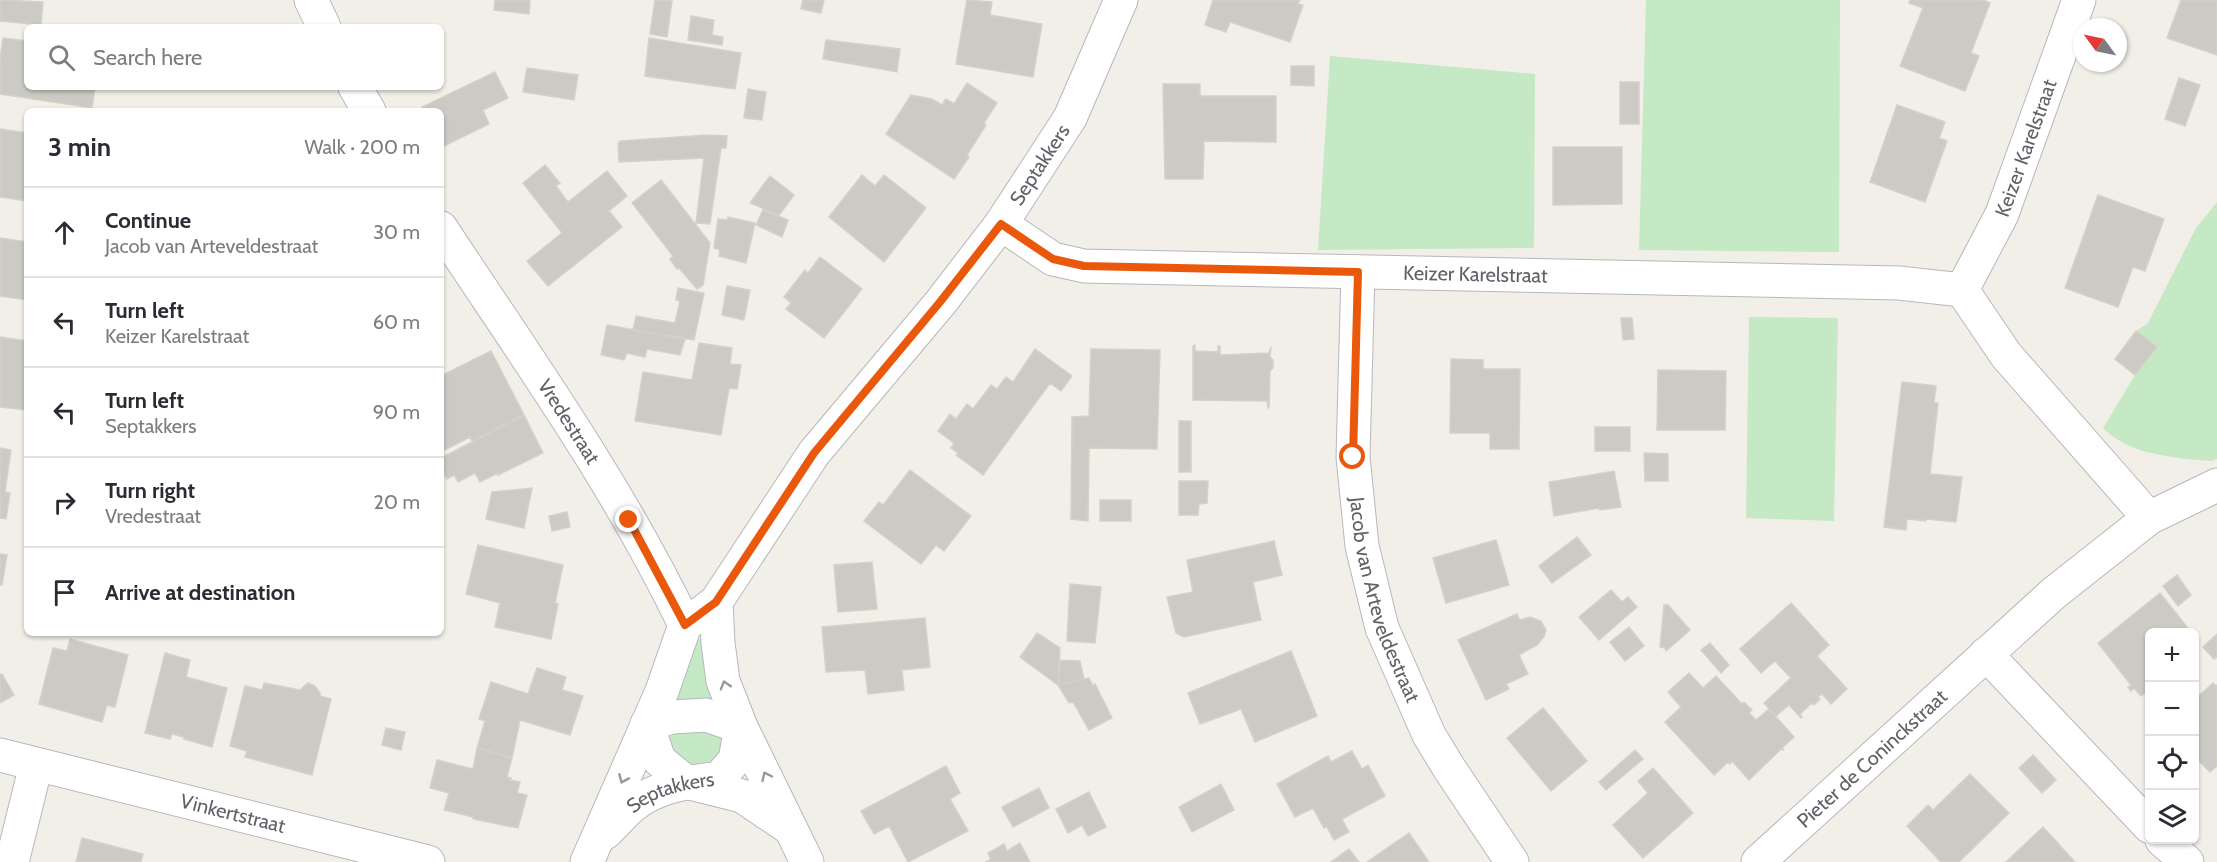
<!DOCTYPE html>
<html lang="en">
<head>
<meta charset="utf-8">
<style>
	:root { --surface:#fff; --page:#f7f7f7; --text:#2b2b33; --muted:#7c7c81; --line:#e1e1e2 }
	body { margin:0; font-family:Cabin,sans-serif; background:var(--page); color:var(--text) }
	.controls { position:absolute; right:18px; bottom:18px; display:grid; overflow:hidden; border-radius:9px; box-shadow:0 2px 4px #0004 }
	.controls button { width:54px; height:54px; display:grid; place-items:center; padding:0; border:0; border-bottom:2px solid var(--line); background:var(--surface); color:var(--text); font:30px sans-serif }
	.compass { position:absolute; left:2073px; top:18px; width:54px; height:54px; border-radius:50%; background:var(--surface); box-shadow:0 2px 4px #0004; rotate:303deg }
	.stop { position:absolute; width:18px; height:18px; margin:-14px; border:4px solid #ea580c; border-radius:50%; background:#fff }
	.stop.end { background:#ea580c; border-color:#fff; box-shadow:0 2px 6px #0008 }
	.list { margin:0; padding:0; list-style:none }
	h2 { display:flex; justify-content:space-between; align-items:center; height:78px; margin:0; padding:0 24px; font-size:26px }
	h2 small { font-size:20px; font-weight:400; color:var(--muted) }
	.list li { display:grid; grid-template-columns:39px 1fr auto; gap:18px; align-items:center; box-sizing:border-box; height:90px; padding:0 24px; border-top:2px solid var(--line) }
	.list b { display:block; font-size:22px; white-space:nowrap }
	.list p { margin:0; font-size:20px; white-space:nowrap; color:var(--muted) }
	.list em { font-size:20px; font-style:normal; color:var(--muted) }
	.icon { flex:none; width:33px; height:33px; fill:none; stroke:currentColor; stroke-width:2; stroke-linecap:round; stroke-linejoin:round }
	.map { position:relative; flex:none; width:2217px; height:862px; overflow:hidden }
	.search { position:absolute; background:var(--surface); box-shadow:0 2px 4px #0004; left:24px; top:24px; width:420px; height:66px; display:flex; align-items:center; gap:15px; box-sizing:border-box; padding:0 21px; border-radius:9px; color:var(--muted); font-size:22px }
	.panel { position:absolute; background:var(--surface); box-shadow:0 2px 4px #0004; left:24px; top:108px; width:420px; height:528px; border-radius:9px }
	.map>svg:first-child { display:block }
	.green { fill:#c5e8c5 }
	.building { fill:#cccac5; stroke:#d6d1c6; stroke-width:1.5 }
	.lines { fill:none; stroke-linecap:round; stroke-linejoin:round }
	.minor-casing { stroke:#b5b8bc; stroke-width:35 }
	.minor { stroke:#fff; stroke-width:33 }
	.oneway { stroke:#979a9d }
	.route { stroke:#ea580c; stroke-width:8 }
	.labels { text-anchor:middle; dominant-baseline:central; stroke-width:4.5; stroke-linejoin:round; paint-order:stroke }
	.street-label { font-size:20px; fill:#5f6368; stroke:#fff }
</style>
</head>
<body>
<div class="map">
<svg width="2217" height="862" viewBox="0 0 2217 862">
	<rect width="100%" height="100%" fill="#f1efe8"/>
	<!-- green -->
	<path class="green" d="M 1646,0 L 1840,0 L 1839,252 L 1639,250 Z
		M 1330,56 L 1535,74 L 1534,248 L 1318,250 Z
		M 2217,202 L 2217,459 L 2211,461 C 2175,458 2129,455 2103,428 L 2135,375 L 2157,347 L 2136,331 L 2148,323 L 2196,228 Z
		M 1749,317 L 1838,318 L 1834,521 L 1746,518 Z
		M 698,638 L 705,642 L 722,713 L 665,710 L 692,641 Z
		M 694,728 L 725,736 L 726,747 L 706,769 L 680,766 L 667,738 L 677,731 Z"/>
	<!-- building -->
	<path class="building" d="M 0,0 L 43,2 L 41,25 L 0,21 Z
		M 495,0 L 530,0 L 529,14 L 494,10 Z
		M 655,0 L 672,1 L 667,37 L 650,34 Z
		M 803,0 L 824,0 L 821,13 L 801,9 Z
		M 967,0 L 992,2 L 990,15 L 1042,24 L 1033,77 L 956,64 Z
		M 1213,0 L 1300,0 L 1298,4 L 1303,5 L 1290,42 L 1230,22 L 1226,32 L 1205,25 Z
		M 1910,0 L 1983,0 L 1990,3 L 1971,53 L 1979,56 L 1965,91 L 1900,66 L 1923,8 L 1909,3 Z
		M 2181,0 L 2217,0 L 2217,55 L 2167,38 Z
		M 691,16 L 714,20 L 712,35 L 723,37 L 722,45 L 688,40 Z
		M 3,38 L 27,41 L 27,87 L 95,87 L 92,108 L 0,94 L 0,60 Z
		M 649,38 L 741,53 L 735,89 L 645,76 Z
		M 826,40 L 900,49 L 897,72 L 823,59 Z
		M 1291,66 L 1314,66 L 1314,86 L 1291,85 Z
		M 527,68 L 578,75 L 574,100 L 523,92 Z
		M 495,72 L 508,98 L 483,110 L 489,124 L 442,147 L 441,111 L 424,111 L 422,107 Z
		M 2179,78 L 2200,85 L 2185,126 L 2165,119 Z
		M 1620,82 L 1639,82 L 1639,124 L 1620,124 Z
		M 967,83 L 997,103 L 984,123 L 986,125 L 967,155 L 969,157 L 954,179 L 886,134 L 911,95 L 932,99 L 942,105 L 946,99 L 954,104 Z
		M 1163,84 L 1200,84 L 1200,96 L 1276,96 L 1276,142 L 1204,141 L 1203,179 L 1165,179 Z
		M 748,89 L 766,92 L 762,120 L 744,118 Z
		M 1897,105 L 1945,122 L 1939,138 L 1947,141 L 1925,202 L 1870,182 Z
		M 0,129 L 27,133 L 27,201 L 0,197 Z
		M 707,135 L 727,136 L 726,148 L 721,148 L 710,224 L 696,223 L 704,158 L 619,162 L 618,144 L 620,141 Z
		M 1553,147 L 1622,147 L 1622,204 L 1553,205 Z
		M 545,165 L 560,183 L 556,186 L 568,202 L 607,171 L 627,196 L 609,211 L 622,227 L 548,286 L 527,261 L 562,233 L 523,183 Z
		M 862,175 L 875,186 L 884,175 L 926,208 L 884,262 L 829,217 Z
		M 770,176 L 794,195 L 779,215 L 750,203 Z
		M 661,180 L 710,243 L 703,285 L 697,289 L 679,268 L 677,269 L 670,259 L 673,256 L 632,203 Z
		M 2098,195 L 2164,219 L 2145,271 L 2133,267 L 2118,307 L 2065,288 Z
		M 763,210 L 788,220 L 782,237 L 756,225 Z
		M 728,217 L 755,223 L 746,263 L 719,256 L 720,250 L 714,248 L 718,219 L 728,220 Z
		M 0,238 L 27,242 L 27,300 L 0,296 Z
		M 820,257 L 862,289 L 824,338 L 786,309 L 791,303 L 784,297 L 805,270 L 808,273 Z
		M 727,286 L 750,290 L 744,320 L 722,315 Z
		M 678,288 L 704,293 L 694,340 L 633,330 L 636,316 L 675,323 L 680,301 L 676,300 Z
		M 1621,318 L 1632,318 L 1634,339 L 1623,340 Z
		M 607,325 L 685,339 L 680,355 L 647,349 L 645,357 L 627,353 L 624,360 L 601,355 Z
		M 2136,331 L 2157,347 L 2135,375 L 2115,359 Z
		M 0,337 L 27,341 L 27,410 L 0,407 Z
		M 699,343 L 732,348 L 730,364 L 741,365 L 737,389 L 729,388 L 721,435 L 635,421 L 643,372 L 692,380 Z
		M 1195,345 L 1195,351 L 1218,352 L 1218,346 L 1220,346 L 1220,355 L 1269,353 L 1271,347 L 1270,357 L 1273,360 L 1273,368 L 1270,371 L 1269,407 L 1268,408 L 1267,401 L 1193,400 L 1193,346 Z
		M 1035,349 L 1072,376 L 1061,391 L 1050,383 L 983,475 L 956,455 L 958,453 L 951,448 L 954,443 L 938,431 L 950,414 L 956,419 L 967,404 L 973,409 L 991,385 L 997,389 L 1006,377 L 1013,382 Z
		M 1091,349 L 1160,350 L 1157,449 L 1089,448 L 1088,521 L 1071,519 L 1072,417 L 1089,416 Z
		M 491,351 L 524,415 L 472,441 L 470,437 L 441,452 L 441,376 Z
		M 1451,359 L 1483,360 L 1483,369 L 1520,369 L 1519,449 L 1490,449 L 1490,433 L 1450,433 Z
		M 1658,370 L 1726,371 L 1725,430 L 1657,430 Z
		M 1902,382 L 1936,386 L 1934,403 L 1938,403 L 1930,474 L 1962,477 L 1956,522 L 1926,519 L 1926,521 L 1907,519 L 1906,530 L 1884,527 Z
		M 524,415 L 543,453 L 498,475 L 498,473 L 480,482 L 475,473 L 458,482 L 454,475 L 447,479 L 441,468 L 441,458 Z
		M 1179,421 L 1191,421 L 1191,472 L 1179,472 Z
		M 1595,427 L 1630,427 L 1630,451 L 1595,451 Z
		M 0,448 L 11,450 L 5,492 L 10,493 L 6,519 L 0,518 Z
		M 1644,453 L 1668,454 L 1668,481 L 1645,481 Z
		M 910,470 L 971,516 L 944,551 L 936,545 L 921,564 L 864,521 L 879,502 L 883,505 Z
		M 1614,471 L 1621,507 L 1600,510 L 1599,508 L 1554,516 L 1549,482 Z
		M 1179,481 L 1208,481 L 1207,503 L 1199,504 L 1198,515 L 1179,515 Z
		M 532,488 L 524,528 L 486,519 L 492,492 Z
		M 1100,500 L 1131,500 L 1131,521 L 1100,521 Z
		M 567,512 L 570,527 L 552,531 L 549,516 Z
		M 1577,537 L 1591,555 L 1552,583 L 1539,566 Z
		M 1496,540 L 1509,585 L 1446,603 L 1433,558 Z
		M 1274,541 L 1282,575 L 1253,582 L 1261,620 L 1184,637 L 1176,633 L 1167,597 L 1193,592 L 1187,560 Z
		M 478,545 L 563,565 L 555,603 L 558,604 L 551,639 L 495,627 L 500,603 L 466,594 Z
		M 0,554 L 7,555 L 2,585 L 0,585 Z
		M 872,562 L 877,609 L 838,612 L 834,565 Z
		M 2177,575 L 2191,595 L 2178,606 L 2163,586 Z
		M 1070,584 L 1101,587 L 1095,643 L 1067,641 Z
		M 1611,590 L 1622,602 L 1628,597 L 1637,607 L 1599,640 L 1579,617 Z
		M 2160,593 L 2191,632 L 2150,632 L 2150,689 L 2141,696 L 2134,688 L 2131,691 L 2128,687 L 2131,685 L 2098,643 Z
		M 1791,603 L 1829,645 L 1817,656 L 1847,689 L 1831,704 L 1822,694 L 1818,697 L 1820,699 L 1814,705 L 1812,703 L 1800,714 L 1802,717 L 1801,718 L 1789,705 L 1776,716 L 1764,703 L 1791,678 L 1775,661 L 1761,673 L 1740,649 Z
		M 1664,605 L 1668,605 L 1690,630 L 1666,651 L 1665,648 L 1660,647 Z
		M 1517,614 L 1520,620 L 1530,617 L 1541,621 L 1546,630 L 1544,637 L 1537,645 L 1519,655 L 1528,674 L 1506,684 L 1509,689 L 1486,700 L 1458,640 Z
		M 925,618 L 930,667 L 902,670 L 904,690 L 868,694 L 865,670 L 826,672 L 822,627 Z
		M 1629,627 L 1644,646 L 1625,661 L 1610,642 Z
		M 1037,633 L 1060,648 L 1058,685 L 1020,657 Z
		M 2217,634 L 2217,657 L 2214,659 L 2203,647 Z
		M 70,639 L 128,655 L 115,707 L 107,705 L 102,722 L 39,704 L 53,648 L 67,651 Z
		M 1710,643 L 1729,665 L 1721,673 L 1701,650 Z
		M 1291,651 L 1317,716 L 1255,742 L 1241,709 L 1200,724 L 1188,693 Z
		M 165,653 L 190,660 L 186,677 L 227,688 L 212,747 L 184,739 L 184,737 L 172,734 L 170,739 L 145,733 Z
		M 1060,660 L 1080,661 L 1084,679 L 1058,685 Z
		M 537,668 L 566,677 L 562,690 L 583,696 L 570,735 L 520,720 L 512,758 L 477,748 L 485,721 L 479,719 L 491,682 L 528,694 Z
		M 1689,673 L 1703,688 L 1716,676 L 1742,704 L 1744,702 L 1752,710 L 1749,713 L 1756,720 L 1769,709 L 1794,737 L 1782,748 L 1784,750 L 1781,749 L 1749,780 L 1732,761 L 1730,764 L 1728,762 L 1714,775 L 1665,722 L 1681,707 L 1668,692 Z
		M 2,674 L 14,695 L 0,703 L 0,675 Z
		M 1089,678 L 1093,686 L 1095,684 L 1112,718 L 1089,730 L 1073,702 L 1069,703 L 1058,685 Z
		M 264,683 L 300,690 L 308,683 L 315,686 L 320,693 L 320,696 L 331,699 L 312,775 L 245,757 L 247,751 L 230,746 L 245,686 L 262,690 Z
		M 2213,683 L 2216,686 L 2217,685 L 2217,766 L 2210,772 L 2194,756 L 2194,700 Z
		M 1543,708 L 1587,761 L 1551,791 L 1507,738 Z
		M 386,728 L 405,732 L 401,750 L 382,745 Z
		M 477,748 L 512,758 L 507,777 L 511,778 L 510,780 L 520,782 L 517,793 L 527,795 L 518,828 L 473,819 L 473,817 L 444,810 L 449,793 L 430,788 L 437,760 L 473,769 Z
		M 1635,750 L 1643,759 L 1606,790 L 1599,782 Z
		M 1352,751 L 1362,769 L 1368,765 L 1385,796 L 1342,819 L 1349,832 L 1334,840 L 1327,827 L 1324,828 L 1313,808 L 1295,817 L 1277,784 L 1328,756 L 1331,762 Z
		M 2033,755 L 2056,780 L 2042,793 L 2019,768 Z
		M 946,766 L 960,793 L 950,799 L 968,831 L 908,862 L 889,826 L 874,834 L 861,811 Z
		M 1653,768 L 1693,813 L 1643,858 L 1613,825 L 1648,793 L 1638,781 Z
		M 1970,774 L 2009,813 L 1959,862 L 1941,862 L 1907,826 L 1928,805 L 1933,810 Z
		M 1221,784 L 1234,810 L 1192,832 L 1179,807 Z
		M 1039,788 L 1049,808 L 1013,827 L 1002,807 Z
		M 1089,792 L 1106,827 L 1088,836 L 1082,825 L 1068,833 L 1056,809 Z
		M 2043,827 L 2075,862 L 2006,862 Z
		M 1409,833 L 1429,862 L 1367,862 Z
		M 82,838 L 143,854 L 141,862 L 76,862 Z
		M 1020,843 L 1030,862 L 986,862 L 991,859 L 988,853 L 1004,844 L 1007,851 Z
		M 1349,849 L 1359,862 L 1331,862 Z"/>
	<g class="lines">
		<defs>
			<g id="minor">
				<path d="M 311,0 L 324,27"/>
				<path d="M 355,87 L 369,111"/>
				<path id="s1" d="M 1001,224 L 1053,259 L 1084,266 L 1899,283 L 1962,290 L 2006,355 L 2149,518"/>
				<path id="s2" d="M 441,228 C 526,357 618,485 685,625"/>
				<path id="s3" d="M 1358,272 L 1353,457 L 1362,546 L 1382,628 L 1429,735 L 1449,768 L 1512,862"/>
				<path id="s4" d="M 1962,290 L 2002,214 L 2079,0"/>
				<path d="M 1986,654 L 2150,827"/>
				<path id="s5" d="M 0,755 L 428,862"/>
				<path d="M 791,829 L 742,796 L 686,782 L 659,760 L 647,724 L 672,717 L 706,715 L 741,727 L 807,862"/>
				<path id="s6" d="M 605,833 C 614,825 622,815 631,807 C 656,786 688,782 719,778 L 735,760 L 741,727 L 723,681 L 718,643 L 716,602"/>
				<path d="M 2162,840 L 2187,862"/>
				<path d="M 12,862 L 36,765"/>
				<path id="s7" d="M 587,862 L 662,691 L 685,625 L 716,602 L 814,453 L 941,302 L 1001,224 L 1070,118 L 1121,0"/>
				<path id="s8" d="M 1758,862 L 2054,593 L 2149,518 L 2217,485"/>
			</g>
		</defs>
		<!-- minor casing -->
		<use href="#minor" class="minor-casing"/>
		<!-- minor -->
		<use href="#minor" class="minor"/>
	</g>
	<!-- one-way arrows -->
	<defs><path id="oneway-chevron" d="M-2-3.5L2.5 0L-2 3.5" fill="none" stroke-width="1.6" stroke-linecap="round" stroke-linejoin="round" transform="scale(1.5)"/></defs>
	<g class="oneway">
		<use href="#oneway-chevron" transform="translate(725 685) rotate(-107)"/>
		<use href="#oneway-chevron" transform="translate(766 776) rotate(-115)"/>
		<use href="#oneway-chevron" transform="translate(623 779) rotate(114)"/>
	</g>
	<g class="lines">
		<!-- route -->
		<path class="route" d="M 629,520 L 685,625 L 716,602 L 814,453 L 940,302 L 1001,224 L 1053,259 L 1084,266 L 1358,272 L 1353,457"/>
	</g>
	<g class="labels">
		<!-- street labels -->
		<g class="street-label">
			<text stroke="none"><textPath href="#s4" startOffset="156">Keizer Karelstraat</textPath></text>
			<text stroke="none"><textPath href="#s7" startOffset="840">Septakkers</textPath></text>
			<text stroke="none"><textPath href="#s1" startOffset="486">Keizer Karelstraat</textPath></text>
			<text stroke="none"><textPath href="#s2" startOffset="232">Vredestraat</textPath></text>
			<text stroke="none"><textPath href="#s3" startOffset="332">Jacob van Arteveldestraat</textPath></text>
			<text stroke="none"><textPath href="#s8" startOffset="154">Pieter de Coninckstraat</textPath></text>
			<text stroke="none"><textPath href="#s6" startOffset="80">Septakkers</textPath></text>
			<text stroke="none"><textPath href="#s5" startOffset="240">Vinkertstraat</textPath></text>
		</g>
	</g>
</svg>
<div class="controls">
<button>+</button>
<button>−</button>
<button><svg class="icon" aria-label="locate" viewBox="0 0 24 24"><circle cx="12" cy="12" r="6"/><path d="M12 2v4M12 18v4M2 12h4M18 12h4"/></svg></button>
<button><svg class="icon" aria-label="layers" viewBox="0 0 24 24"><path d="M12 4l9 5-9 5-9-5zM3 14l9 5 9-5"/></svg></button>
</div>
<svg class="compass" viewBox="-18 -18 36 36"><path d="M0-13l5 13h-10z" fill="#e53935"/><path d="M0 13l5-13h-10z" fill="#7c7c81"/></svg>
<div class="stop" style="left:1353px;top:457px"></div>
<div class="stop end" style="left:629px;top:520px"></div>
<div class="search"><svg class="icon" aria-label="search" viewBox="0 0 24 24"><circle cx="10" cy="10" r="6"/><path d="M15 15l6 6"/></svg>Search here</div>
<section class="panel">
<h2>3 min<small>Walk · 200 m</small></h2>
<ul class="list">
<li><svg class="icon" aria-label="ahead" viewBox="0 0 24 24"><path d="M12 20V5M6 11l6-6 6 6"/></svg><div><b>Continue</b><p>Jacob van Arteveldestraat</p></div><em>30 m</em></li>
<li><svg class="icon" aria-label="left" viewBox="0 0 24 24"><path d="M17 20v-9H6M10 6l-5 5 5 5"/></svg><div><b>Turn left</b><p>Keizer Karelstraat</p></div><em>60 m</em></li>
<li><svg class="icon" aria-label="left" viewBox="0 0 24 24"><path d="M17 20v-9H6M10 6l-5 5 5 5"/></svg><div><b>Turn left</b><p>Septakkers</p></div><em>90 m</em></li>
<li><svg class="icon" aria-label="right" viewBox="0 0 24 24"><path d="M7 20v-9h11M14 6l5 5-5 5"/></svg><div><b>Turn right</b><p>Vredestraat</p></div><em>20 m</em></li>
<li><svg class="icon" aria-label="arrive" viewBox="0 0 24 24"><path d="M6 21V4h12l-3 4 3 4H6"/></svg><div><b>Arrive at destination</b></div></li>
</ul>
</section>
</div>
</body>
</html>
